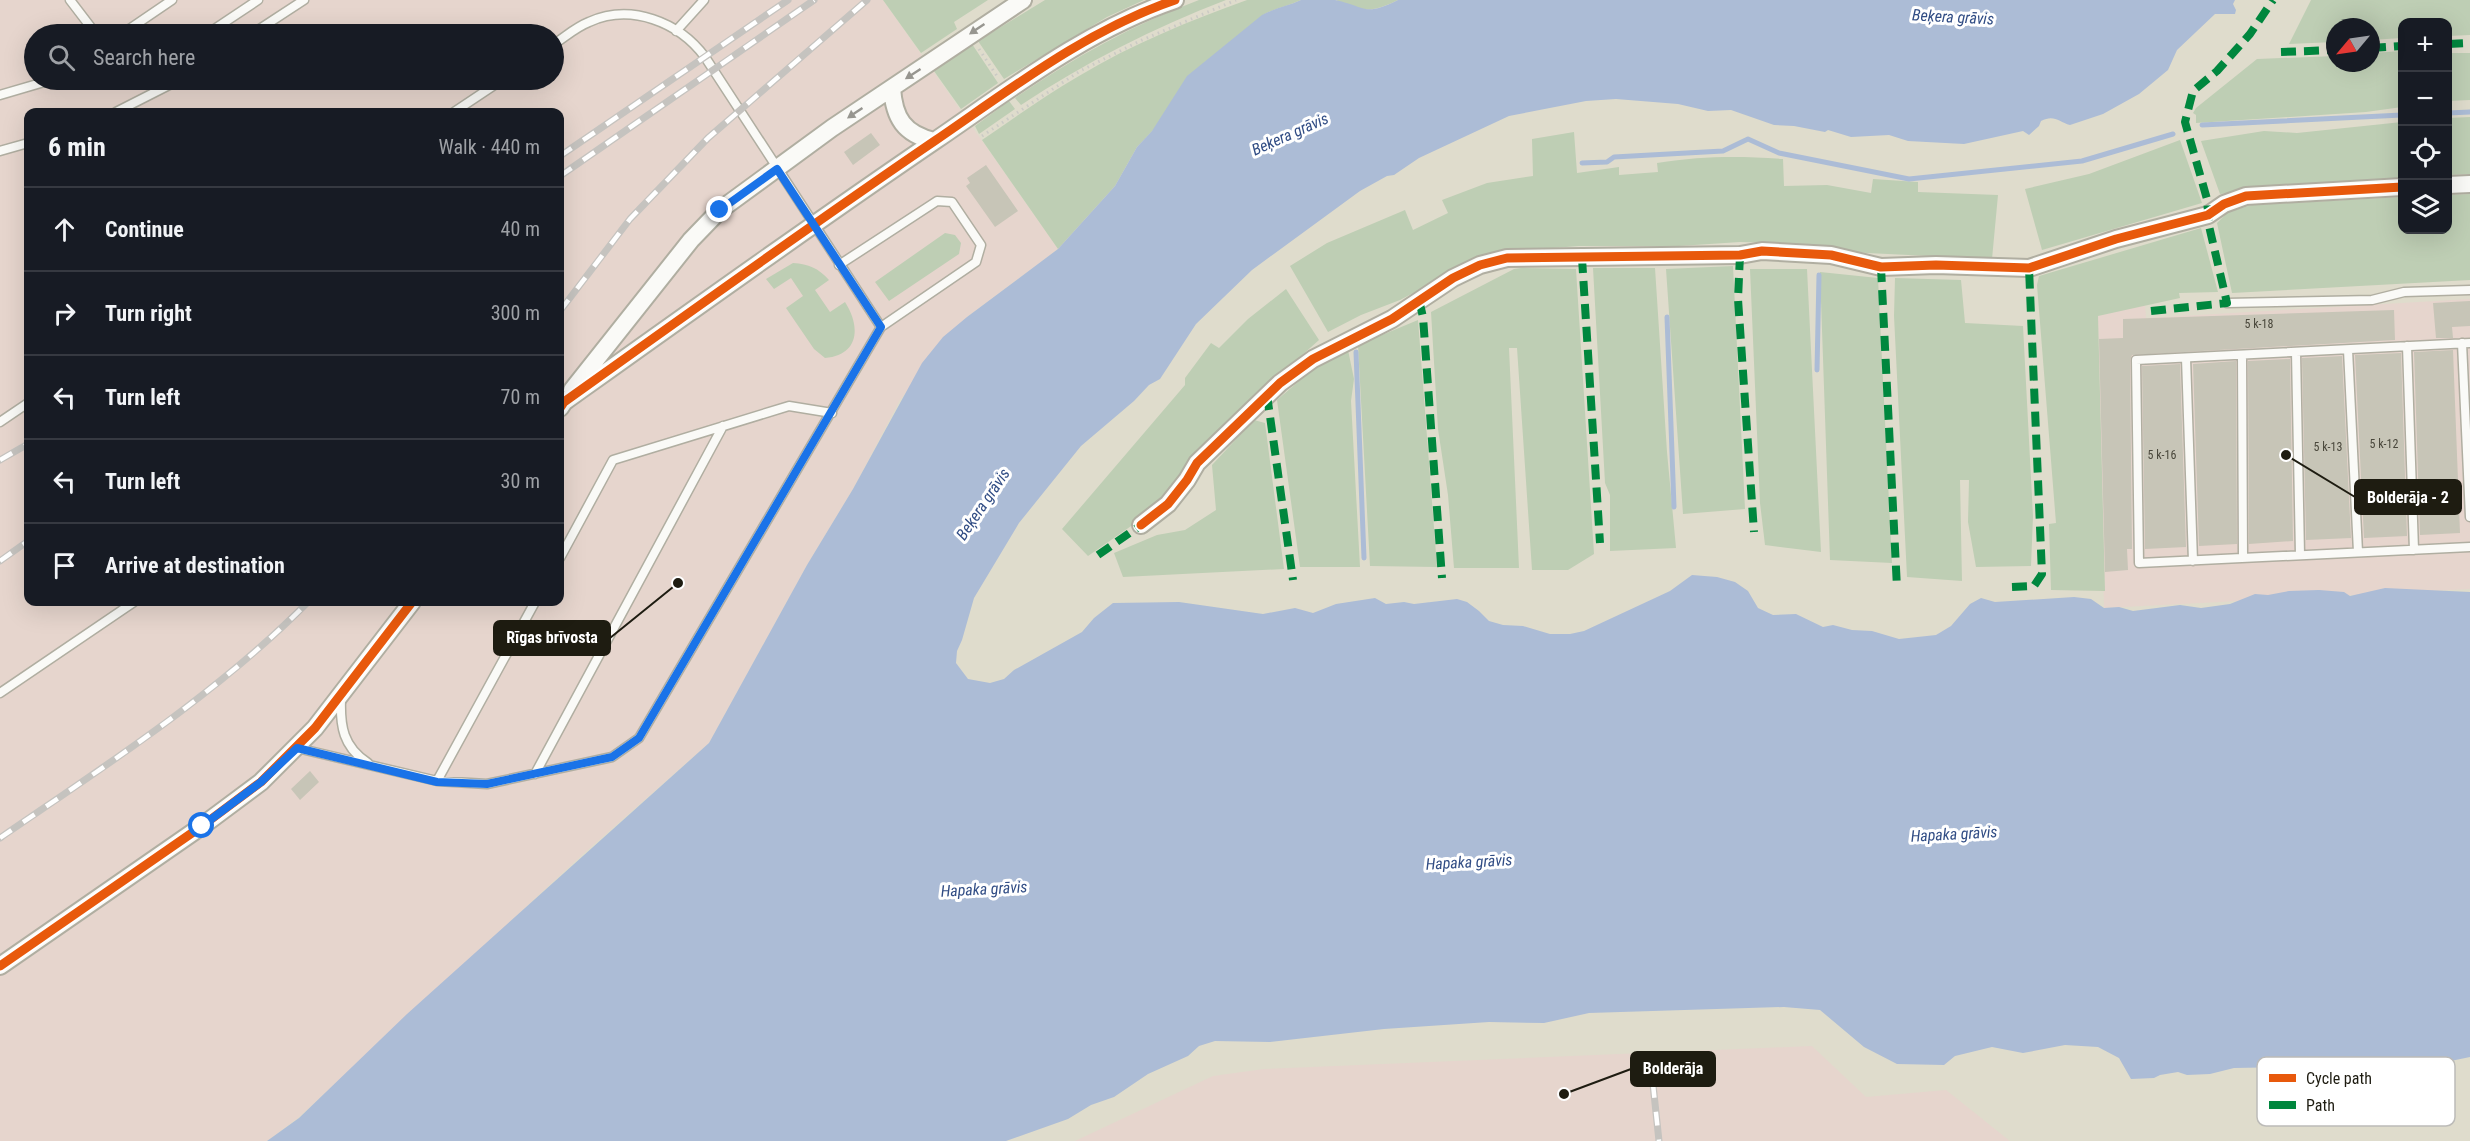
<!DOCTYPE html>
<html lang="en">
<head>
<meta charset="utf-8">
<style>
	:root { --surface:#171b24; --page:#20242c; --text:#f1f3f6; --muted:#9ea1a6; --line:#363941 }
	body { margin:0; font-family:"Roboto Condensed",sans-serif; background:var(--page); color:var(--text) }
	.controls { position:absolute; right:18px; top:18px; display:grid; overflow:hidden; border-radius:12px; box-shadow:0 6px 24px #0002 }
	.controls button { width:54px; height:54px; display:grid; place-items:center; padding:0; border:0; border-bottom:2px solid var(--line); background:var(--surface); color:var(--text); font:30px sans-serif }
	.compass { position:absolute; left:2326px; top:18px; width:54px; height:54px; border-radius:50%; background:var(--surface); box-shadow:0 6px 24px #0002; rotate:241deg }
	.stop { position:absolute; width:18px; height:18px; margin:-14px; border:4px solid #1a73e8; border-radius:50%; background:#fff }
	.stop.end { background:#1a73e8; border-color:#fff; box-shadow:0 2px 6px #0008 }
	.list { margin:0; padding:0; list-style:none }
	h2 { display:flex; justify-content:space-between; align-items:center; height:78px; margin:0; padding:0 24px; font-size:26px }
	h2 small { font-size:20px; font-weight:400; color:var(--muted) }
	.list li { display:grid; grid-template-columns:39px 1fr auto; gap:18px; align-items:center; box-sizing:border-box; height:84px; padding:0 24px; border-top:2px solid var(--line) }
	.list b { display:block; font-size:22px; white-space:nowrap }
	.list em { font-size:20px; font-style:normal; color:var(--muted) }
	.icon { flex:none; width:33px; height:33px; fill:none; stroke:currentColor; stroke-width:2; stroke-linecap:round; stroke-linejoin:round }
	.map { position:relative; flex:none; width:2470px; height:1141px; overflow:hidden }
	.search { position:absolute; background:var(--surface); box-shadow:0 6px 24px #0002; left:24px; top:24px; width:540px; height:66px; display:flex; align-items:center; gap:15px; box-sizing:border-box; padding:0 21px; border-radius:33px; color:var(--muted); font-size:22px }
	.panel { position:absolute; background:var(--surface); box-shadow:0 6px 24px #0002; left:24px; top:108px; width:540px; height:498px; border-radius:12px }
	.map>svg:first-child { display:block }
	.industrial { fill:#e6d5cd; fill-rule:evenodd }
	.green { fill:#beceb4 }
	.water { fill:#acbcd6 }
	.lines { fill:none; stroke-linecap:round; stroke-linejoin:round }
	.stream { stroke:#acbcd6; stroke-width:5 }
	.building { fill:#c7c5b7 }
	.service-casing { stroke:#b0aea1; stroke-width:11 }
	.minor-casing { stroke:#b0aea1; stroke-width:20 }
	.path { stroke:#cbcac5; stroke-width:3; stroke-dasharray:1.5 4.5; stroke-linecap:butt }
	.service { stroke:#fafaf7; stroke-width:8 }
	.minor { stroke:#fafaf7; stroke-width:16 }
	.rail-casing { stroke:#c5c3bf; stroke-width:7 }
	.rail { stroke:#fff; stroke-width:4.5; stroke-dasharray:14; stroke-linecap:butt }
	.quiet { stroke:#00873e; stroke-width:8; stroke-dasharray:15 8; stroke-linecap:butt }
	.cycleway-casing { stroke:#fff; stroke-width:13 }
	.cycleway { stroke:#e8590c; stroke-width:9 }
	.oneway { fill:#979690 }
	.route { stroke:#1a73e8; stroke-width:8 }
	.labels { text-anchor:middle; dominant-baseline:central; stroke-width:6; stroke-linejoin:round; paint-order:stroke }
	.number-label { font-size:12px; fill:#49473b }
	.water-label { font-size:16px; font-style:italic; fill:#304c84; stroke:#fff }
	.key { fill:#fff; stroke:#bcbbb8; stroke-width:1.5 }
	.key-label { font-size:16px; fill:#1e1c11 }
	.leader { fill:none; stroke:#1e1c11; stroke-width:2 }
	.callout-dot { fill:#1e1c11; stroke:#fff; stroke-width:2 }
	.callout { fill:#1e1c11; stroke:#1e1c11; stroke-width:2 }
	.callout-label { font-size:16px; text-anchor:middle; font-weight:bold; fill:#fff }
</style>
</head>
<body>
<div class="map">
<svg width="2470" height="1141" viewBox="0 0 2470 1141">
	<rect width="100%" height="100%" fill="#dfdccc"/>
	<!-- industrial -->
	<path class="industrial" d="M 0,0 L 883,0 L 1058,249 L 967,317 L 900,400 L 853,489 L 807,565 L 709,743 L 582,855 L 298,1118 L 267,1141 L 0,1141 ZM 34,34 L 554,34 L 554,80 L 34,80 ZM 28,112 L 560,112 L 560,602 L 28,602 Z
		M 2470,299 L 2470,589 L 2104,608 L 2098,316 L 2145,304 L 2146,318 Z
		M 1812,1046 L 1866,1097 L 1946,1090 L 2010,1141 L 1075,1141 L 1213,1076 L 1264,1069 Z"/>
	<!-- green -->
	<path class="green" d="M 883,0 L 988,0 L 954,22 L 957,29 L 921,53 Z
		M 1045,0 L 1144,0 L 1107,17 L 1004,79 L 978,41 Z
		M 1199,0 L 1226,0 C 1153,28 1086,62 1021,105 L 1015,98 C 1073,58 1134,24 1199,0 Z
		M 1247,0 L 1301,0 C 1288,6 1275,8 1263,15 L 1137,147 L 1115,186 L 1058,249 L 982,140 C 1014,118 1046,95 1079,76 C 1132,44 1189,21 1247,0 Z
		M 1336,0 L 1398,0 C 1373,12 1361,14 1336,0 Z
		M 2311,0 L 2470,0 L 2470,35 L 2448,36 L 2448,22 L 2402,22 L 2402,38 L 2371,40 L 2371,27 L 2335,27 L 2335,42 L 2289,44 Z
		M 972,44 L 998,83 L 961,109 L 934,71 Z
		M 2402,51 L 2402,107 L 2366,112 L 2196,123 L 2196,115 L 2193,113 L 2196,108 L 2257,59 L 2335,56 L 2335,63 L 2371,63 L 2371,53 Z
		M 2448,53 L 2470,53 L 2470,100 L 2448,101 Z
		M 1009,101 L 1015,109 L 979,134 L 975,126 Z
		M 2470,117 L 2470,174 L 2448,175 L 2448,118 Z
		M 2402,122 L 2402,178 L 2311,184 L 2220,194 L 2201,141 L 2264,131 L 2297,133 Z
		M 1574,132 L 1577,173 L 1619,167 L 1619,175 L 1658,172 L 1657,163 C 1703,156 1738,156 1783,159 L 1784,186 L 1827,185 L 1871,193 L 1873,179 L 1918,182 L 1918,192 L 1998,195 L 1992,259 L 1867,253 L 1825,250 L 1781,243 L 1740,242 L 1679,246 L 1579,246 L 1503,252 L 1434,282 L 1400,300 L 1361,315 L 1328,332 L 1290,266 L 1327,243 L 1405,210 L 1413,230 L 1448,213 L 1442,200 L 1487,183 L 1533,176 L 1532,139 Z
		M 2180,140 L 2202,203 L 2042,250 L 2025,189 L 2089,174 Z
		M 2470,194 L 2470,280 L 2232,293 L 2217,223 L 2228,212 L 2252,205 L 2402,197 L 2402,230 L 2448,230 L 2448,195 Z
		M 2201,228 L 2218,292 L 2179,293 L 2180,298 L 2098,316 L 2105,591 L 2051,590 L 2049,524 L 2056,523 L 2037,285 L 2039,276 Z
		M 945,233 L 955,235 L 961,243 L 959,254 L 889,301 L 875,282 Z
		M 793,263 C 809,264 818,268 829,280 L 815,290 L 830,312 L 845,302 C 861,327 859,355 825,358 L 814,349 L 786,308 L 803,296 L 791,278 L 774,289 L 766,279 Z
		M 1733,266 L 1745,509 L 1683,514 L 1666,269 Z
		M 1521,268 L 1576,269 L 1594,554 L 1568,570 L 1532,570 L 1517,348 L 1509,348 L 1519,568 L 1454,568 L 1448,495 L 1438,429 L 1431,312 L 1514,269 Z
		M 1593,268 L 1655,268 L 1667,452 L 1676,548 L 1610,551 L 1610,495 L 1605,483 Z
		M 1750,269 L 1807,269 L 1821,552 L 1765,545 L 1760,503 Z
		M 1820,272 L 1878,278 L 1892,563 L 1830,560 Z
		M 1895,278 L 1961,280 L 1965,323 L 2023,326 L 2033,516 L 2031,566 L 1976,567 L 1968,522 L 1969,480 L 1960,480 L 1962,581 L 1907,577 L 1894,316 Z
		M 1286,289 L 1319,340 L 1224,425 L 1147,515 L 1088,556 L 1062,529 L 1185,385 L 1185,378 L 1211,343 L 1219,348 L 1248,319 Z
		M 1418,320 L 1437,567 L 1370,566 L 1358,345 Z
		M 1348,350 L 1354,379 L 1351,401 L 1360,567 L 1300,567 L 1277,400 L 1313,369 Z
		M 1254,420 L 1265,423 L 1284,569 L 1123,577 L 1114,553 L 1157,535 L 1185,530 L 1216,510 L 1212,465 Z"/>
	<!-- water -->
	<path class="water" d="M 1301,0 C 1312,0 1325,0 1335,0 C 1368,7 1363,17 1398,0 L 2235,0 L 2233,4 L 2236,10 L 2235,14 L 2215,14 L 2177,50 L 2168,70 L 2139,94 L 2103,114 L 2070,125 C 2059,122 2054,114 2041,121 L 2039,126 L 2029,135 L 2023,131 L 1964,144 L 1908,141 L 1889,135 L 1851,137 L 1828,130 L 1825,132 L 1794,126 L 1774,125 L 1731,110 L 1708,111 L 1678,104 L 1616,99 L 1586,101 L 1509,116 L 1419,158 L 1394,175 L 1387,176 L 1360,191 L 1252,270 L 1196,324 L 1160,379 L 1149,385 L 1134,401 L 1081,446 L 1019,523 L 974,598 L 962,640 L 957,651 L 956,663 L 968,679 L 990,683 L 1004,679 L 1014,670 L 1082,632 L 1094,618 L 1113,603 L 1179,602 L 1263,614 L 1295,608 L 1313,613 L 1336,604 L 1375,598 L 1386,604 L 1404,602 L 1414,604 L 1457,599 L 1467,602 L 1479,611 L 1489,621 L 1503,625 L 1523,626 L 1550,634 L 1570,634 L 1584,631 L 1670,591 L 1692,575 L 1717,577 L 1735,582 L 1748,591 L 1758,608 L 1773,615 L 1796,614 L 1823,627 L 1833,625 L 1852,630 L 1872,631 L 1899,639 L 1936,635 L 1951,626 L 1970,604 L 1981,598 L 1995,602 L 2074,597 L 2091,599 L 2104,608 L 2119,607 L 2133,611 L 2180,605 L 2201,608 L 2230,604 L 2255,594 L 2268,595 L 2289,591 L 2319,590 L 2344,592 L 2350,596 L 2385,588 L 2470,592 L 2470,1057 L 2441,1063 L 2430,1057 L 2396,1065 L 2387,1070 L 2330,1066 L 2234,1068 L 2210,1074 L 2187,1075 L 2178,1072 L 2160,1075 L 2154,1078 L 2131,1079 L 2119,1058 L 2098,1047 L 2065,1045 L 2023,1053 L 1992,1047 L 1955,1056 L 1944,1065 L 1897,1064 L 1864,1047 L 1820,1010 L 1784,1007 L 1589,1013 L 1544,1023 L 1489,1022 L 1384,1029 L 1270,1042 L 1215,1041 L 1199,1046 L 1188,1056 L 1148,1074 L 1114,1097 L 1091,1105 L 1068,1119 L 1006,1141 L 267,1141 L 299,1118 L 407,1014 L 709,743 L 807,565 L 853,489 L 922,363 L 943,337 L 967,317 L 1058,249 L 1115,186 L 1137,147 L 1152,131 L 1187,76 L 1262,15 C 1275,8 1288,6 1301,0 Z"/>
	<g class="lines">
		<!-- stream -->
		<path class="stream" d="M 2448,113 L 2470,112
			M 2202,125 L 2402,115
			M 1582,163 L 1607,162 L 1614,157 L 1723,151 L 1748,139 L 1779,153 L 1909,179 L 2082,161 L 2173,134
			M 1667,317 L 1674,507
			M 1356,352 L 1364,558
			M 1817,370 L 1819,275"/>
	</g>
	<!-- building -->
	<path class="building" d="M 871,133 L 880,145 L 853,165 L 844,152 Z
		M 986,165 L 1018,211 L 995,227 L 966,186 L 970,183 L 967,178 Z
		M 2470,301 L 2470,326 L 2452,327 L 2453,338 L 2436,338 L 2433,303 Z
		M 2394,310 L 2395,340 L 2132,355 L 2130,360 L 2132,549 L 2127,549 L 2128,570 L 2105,572 L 2099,339 L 2123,338 L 2123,319 Z
		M 2453,350 L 2460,533 L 2420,535 L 2414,352 Z
		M 2401,353 L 2407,536 L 2364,538 L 2355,355 Z
		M 2342,356 L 2351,538 L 2306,540 L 2302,358 Z
		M 2290,359 L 2293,541 L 2249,544 L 2248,361 Z
		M 2236,361 L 2237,544 L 2199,546 L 2193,364 Z
		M 2180,364 L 2186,547 L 2145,549 L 2142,366 Z
		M 310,771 L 319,782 L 300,800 L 291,789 Z"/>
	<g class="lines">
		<defs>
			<path id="service" d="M 70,0 L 96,34
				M 676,31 L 704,0
				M 122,34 L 172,0
				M 202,34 L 210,32 L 258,0
				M 252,34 L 304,0
				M 0,95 L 51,80
				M 116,112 L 179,80
				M 454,112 L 502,80
				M 0,151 L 28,143
				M 839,265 L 937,201 L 952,202 L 981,245 L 976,262 L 881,327
				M 2227,303 L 2372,300 L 2404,292 L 2470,290
				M 2462,343 L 2470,517
				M 2470,343 L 2136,360 L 2139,563 L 2470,547
				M 2407,346 L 2414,550
				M 2348,350 L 2358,552
				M 2296,352 L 2300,555
				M 2242,355 L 2243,558
				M 2186,358 L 2193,561
				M 0,422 L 28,403
				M 560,558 L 613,460 L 789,406 L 832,413
				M 0,693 L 134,602
				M 341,699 C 340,726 343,747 368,763
				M 297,748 L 437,781 L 487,784 L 612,757 L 639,738 L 881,327 L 705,57 C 679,22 631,3 589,22 C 576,27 565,37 554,44
				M 535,774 L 723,426
				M 437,781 L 535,602"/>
			<path id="minor" d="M 892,88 C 894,118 904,134 934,141
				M 2448,185 L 2470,184
				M 572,390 L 691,240 L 720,210 L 832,128 L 1023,0
				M 560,408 L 564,402 C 687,314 811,225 936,140 C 1012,88 1087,30 1175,0
				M 1141,525 L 1168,504 L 1187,480 L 1197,463 L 1280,383 L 1313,359 L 1392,319 L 1453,278 L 1480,265 L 1507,258 L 1740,255 L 1762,251 L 1831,255 L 1881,267 L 1936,265 L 2029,268 L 2116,239 L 2208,215 L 2224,204 L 2246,196 L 2402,187
				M 0,966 L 202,826 L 261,782 L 315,728 L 412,602"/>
		</defs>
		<!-- service casing -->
		<use href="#service" class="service-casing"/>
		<!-- minor casing -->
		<use href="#minor" class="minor-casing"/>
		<!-- path -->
		<path class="path" d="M 979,49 L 997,76
			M 982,136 L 1080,71 L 1142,40 L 1236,0"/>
		<!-- service -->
		<use href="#service" class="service"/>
		<!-- minor -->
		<use href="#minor" class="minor"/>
		<defs>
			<path id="rail" d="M 560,156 L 788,0
				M 560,176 L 814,0
				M 560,311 L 630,219 L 708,138 L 867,0
				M 0,460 L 28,444
				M 0,561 L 28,541
				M 0,838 C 106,765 217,694 308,602
				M 1650,1056 L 1659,1141"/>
		</defs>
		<!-- rail casing -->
		<use href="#rail" class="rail-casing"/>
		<!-- rail -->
		<use href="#rail" class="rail"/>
		<!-- quiet -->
		<path class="quiet" d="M 2448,44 L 2470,43
			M 2371,48 L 2402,46
			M 2281,52 L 2335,50
			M 1740,255 L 1738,299 L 1754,532
			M 1582,258 L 1600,543
			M 1881,267 L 1897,588
			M 1419,300 L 1423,317 L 1442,578
			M 2151,311 L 2227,303 L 2209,226 L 2207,199 L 2185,122 L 2193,91 L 2217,71 L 2250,34 L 2273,0
			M 1267,395 L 1293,580
			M 1098,555 L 1141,525
			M 2012,587 L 2034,586 L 2042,574 L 2029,268"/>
		<defs>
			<path id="cycleway" d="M 560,408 L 564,402 C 687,314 811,225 936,140 C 1012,88 1087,30 1175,0
				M 1141,525 L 1168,504 L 1187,480 L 1197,463 L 1280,383 L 1313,359 L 1392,319 L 1453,278 L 1480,265 L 1507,258 L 1740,255 L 1762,251 L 1831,255 L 1881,267 L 1936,265 L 2029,268 L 2116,239 L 2208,215 L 2224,204 L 2246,196 L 2402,187
				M 0,966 L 202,826 L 261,782 L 315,728 L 412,602"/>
		</defs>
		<!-- cycleway casing -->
		<use href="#cycleway" class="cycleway-casing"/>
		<!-- cycleway -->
		<use href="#cycleway" class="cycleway"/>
	</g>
	<!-- one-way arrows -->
	<defs><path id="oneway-solid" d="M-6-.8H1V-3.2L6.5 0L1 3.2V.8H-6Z" transform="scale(1.5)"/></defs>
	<g class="oneway">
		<use href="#oneway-solid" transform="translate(977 29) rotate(146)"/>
		<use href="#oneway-solid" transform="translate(913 74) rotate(147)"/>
		<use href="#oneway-solid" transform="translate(855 113) rotate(146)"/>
	</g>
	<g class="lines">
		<!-- route -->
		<path class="route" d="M 202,826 L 261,782 L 297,748 L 437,782 L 487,784 L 612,757 L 639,738 L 881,327 L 777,169 L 720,210"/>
	</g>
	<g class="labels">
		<!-- number labels -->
		<g class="number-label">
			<text x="2259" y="324">5 k-18</text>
			<text x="2384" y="444">5 k-12</text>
			<text x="2328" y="447">5 k-13</text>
			<text x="2162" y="455">5 k-16</text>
		</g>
		<!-- water labels -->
		<g class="water-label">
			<text transform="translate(1953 17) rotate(3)">Beķera grāvis</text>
			<text transform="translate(1290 134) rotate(-24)">Beķera grāvis</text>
			<text transform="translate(983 504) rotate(-56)">Beķera grāvis</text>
			<text transform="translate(1954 834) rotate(-3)">Hapaka grāvis</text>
			<text transform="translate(1469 862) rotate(-3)">Hapaka grāvis</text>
			<text transform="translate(984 889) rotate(-3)">Hapaka grāvis</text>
		</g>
	</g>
	<!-- legend -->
	<rect x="2257" y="1057" width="198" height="69" rx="9" class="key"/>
	<rect x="2269" y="1074" width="27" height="8" fill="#e8590c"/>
	<rect x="2269" y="1101" width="27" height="8" fill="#00873e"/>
	<g class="key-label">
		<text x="2306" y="1084">Cycle path</text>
		<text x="2306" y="1111">Path</text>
	</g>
	<!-- callouts -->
	<path class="leader" d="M2286 455L2355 497M678 583L610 638M1564 1094L1631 1069"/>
	<g class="callout-dot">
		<circle cx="2286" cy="455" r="6"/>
		<circle cx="678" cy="583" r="6"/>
		<circle cx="1564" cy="1094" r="6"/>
	</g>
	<g class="callout">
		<rect x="2355" y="480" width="106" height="34" rx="6"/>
		<rect x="494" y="621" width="116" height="34" rx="6"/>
		<rect x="1631" y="1052" width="84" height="34" rx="6"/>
	</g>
	<g class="callout-label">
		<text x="2408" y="503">Bolderāja - 2</text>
		<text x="552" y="643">Rīgas brīvosta</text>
		<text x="1673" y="1074">Bolderāja</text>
	</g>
</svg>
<div class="controls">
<button>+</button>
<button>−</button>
<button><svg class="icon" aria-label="locate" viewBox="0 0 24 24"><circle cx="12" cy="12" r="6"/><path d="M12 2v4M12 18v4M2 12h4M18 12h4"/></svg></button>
<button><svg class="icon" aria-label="layers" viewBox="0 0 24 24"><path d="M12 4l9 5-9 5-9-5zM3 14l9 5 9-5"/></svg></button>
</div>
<svg class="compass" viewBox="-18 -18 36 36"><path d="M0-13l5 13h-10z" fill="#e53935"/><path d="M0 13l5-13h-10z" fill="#9ea1a6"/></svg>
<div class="stop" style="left:202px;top:826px"></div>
<div class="stop end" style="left:720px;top:210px"></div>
<div class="search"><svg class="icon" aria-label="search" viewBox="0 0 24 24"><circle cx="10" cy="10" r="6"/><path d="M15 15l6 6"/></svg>Search here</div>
<section class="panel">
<h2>6 min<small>Walk · 440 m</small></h2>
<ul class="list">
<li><svg class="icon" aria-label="ahead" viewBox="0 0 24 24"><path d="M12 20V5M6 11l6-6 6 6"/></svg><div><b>Continue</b></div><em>40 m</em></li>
<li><svg class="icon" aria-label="right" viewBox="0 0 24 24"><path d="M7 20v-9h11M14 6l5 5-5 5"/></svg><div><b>Turn right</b></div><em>300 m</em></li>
<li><svg class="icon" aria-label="left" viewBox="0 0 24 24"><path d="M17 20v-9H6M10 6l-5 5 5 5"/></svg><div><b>Turn left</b></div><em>70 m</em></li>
<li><svg class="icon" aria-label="left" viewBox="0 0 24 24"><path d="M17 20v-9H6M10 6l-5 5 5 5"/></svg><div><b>Turn left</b></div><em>30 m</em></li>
<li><svg class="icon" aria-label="arrive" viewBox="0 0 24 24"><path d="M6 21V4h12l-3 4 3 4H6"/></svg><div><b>Arrive at destination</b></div></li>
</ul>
</section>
</div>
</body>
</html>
